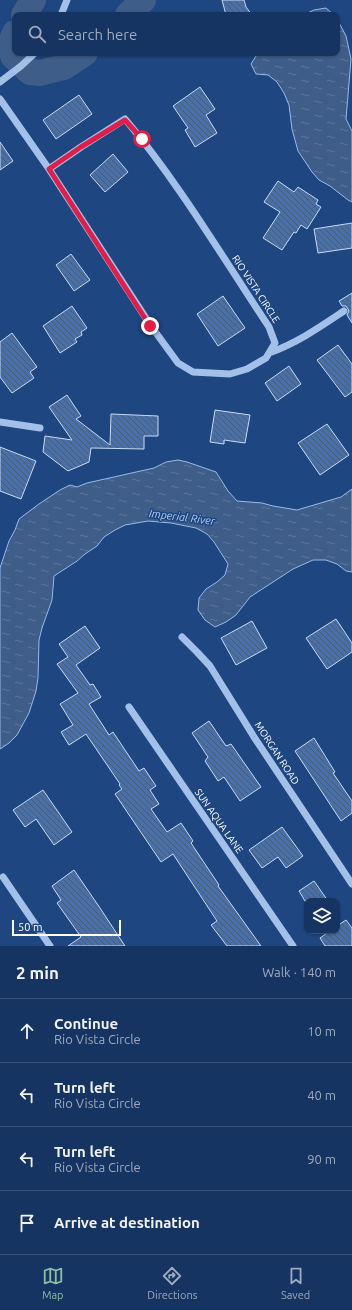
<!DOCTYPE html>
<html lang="en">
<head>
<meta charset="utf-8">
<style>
	:root { --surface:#163461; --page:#233f6a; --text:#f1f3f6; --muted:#9eaabd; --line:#354f76; --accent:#8abfa5 }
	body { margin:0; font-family:Ubuntu,sans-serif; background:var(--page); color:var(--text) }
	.controls { position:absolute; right:12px; bottom:12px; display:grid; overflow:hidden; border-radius:8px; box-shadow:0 1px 3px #0004 }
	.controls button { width:36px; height:36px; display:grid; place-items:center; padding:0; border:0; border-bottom:1px solid var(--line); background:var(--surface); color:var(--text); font:20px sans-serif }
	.scale { position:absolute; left:12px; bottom:10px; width:109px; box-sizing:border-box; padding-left:4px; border:2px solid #fff; border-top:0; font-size:11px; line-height:14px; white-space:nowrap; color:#fff; -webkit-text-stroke:3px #1e4681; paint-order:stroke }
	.stop { position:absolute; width:12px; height:12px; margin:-9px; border:3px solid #e11d48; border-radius:50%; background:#fff }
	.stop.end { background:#e11d48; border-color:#fff; box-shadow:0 1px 4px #0008 }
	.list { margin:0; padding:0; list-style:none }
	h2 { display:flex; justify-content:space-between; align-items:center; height:52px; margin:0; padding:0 16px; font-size:17px }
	h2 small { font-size:13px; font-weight:400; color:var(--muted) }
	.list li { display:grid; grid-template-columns:26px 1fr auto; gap:12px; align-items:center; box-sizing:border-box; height:64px; padding:0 16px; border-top:1px solid var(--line) }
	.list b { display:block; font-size:15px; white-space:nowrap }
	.list p { margin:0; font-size:13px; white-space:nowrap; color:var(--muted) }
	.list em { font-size:13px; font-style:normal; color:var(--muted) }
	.icon { flex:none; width:22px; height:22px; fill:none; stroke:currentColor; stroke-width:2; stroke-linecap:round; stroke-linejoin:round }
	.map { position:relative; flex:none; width:352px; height:946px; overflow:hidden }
	.search { position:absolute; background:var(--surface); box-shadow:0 1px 3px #0004; left:12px; right:12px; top:12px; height:44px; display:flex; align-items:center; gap:10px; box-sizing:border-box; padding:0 14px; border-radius:8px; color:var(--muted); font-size:15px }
	.sheet { height:308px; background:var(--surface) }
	nav { display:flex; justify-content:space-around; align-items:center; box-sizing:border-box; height:56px; border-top:1px solid var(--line); background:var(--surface); font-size:11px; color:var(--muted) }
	nav a { display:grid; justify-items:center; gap:2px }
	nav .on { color:var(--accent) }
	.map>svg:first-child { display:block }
	.water { fill:url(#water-ripples); stroke:#96bbeb }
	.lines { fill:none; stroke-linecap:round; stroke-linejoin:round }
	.river { stroke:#3f5d89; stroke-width:26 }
	.building { fill:url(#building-back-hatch); stroke:#c7dbf7 }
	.minor { stroke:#a3c0e9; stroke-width:7 }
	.route { stroke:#e11d48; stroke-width:5 }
	.labels { text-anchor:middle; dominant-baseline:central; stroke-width:3; stroke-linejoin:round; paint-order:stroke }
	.street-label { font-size:10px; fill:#fff; stroke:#1e4681 }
	.water-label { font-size:11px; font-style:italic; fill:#aecbf1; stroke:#1e4681 }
</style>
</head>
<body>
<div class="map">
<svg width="352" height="946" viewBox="0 0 352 946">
	<defs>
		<pattern id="water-ripples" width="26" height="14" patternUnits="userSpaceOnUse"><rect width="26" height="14" fill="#3f5d89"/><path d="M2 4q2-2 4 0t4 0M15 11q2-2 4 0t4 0" fill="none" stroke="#5c759b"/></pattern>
		<pattern id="building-back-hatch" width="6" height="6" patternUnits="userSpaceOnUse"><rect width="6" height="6" fill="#4670ab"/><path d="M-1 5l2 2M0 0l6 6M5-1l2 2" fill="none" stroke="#495c77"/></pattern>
	</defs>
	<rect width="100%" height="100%" fill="#1e4681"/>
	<!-- water -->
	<path class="water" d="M 326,8 L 334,15 L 303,15 L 314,10 Z
		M 337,19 L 346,36 L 351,59 L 346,119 L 352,131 L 352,202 L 348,200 L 330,186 L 319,180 L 312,172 L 298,151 L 292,129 L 289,105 L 284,93 L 277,82 L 268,75 L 256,74 L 251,64 L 258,53 L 337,53 Z
		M 178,460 L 187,462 L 216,472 L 228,491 L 237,501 L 262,503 L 273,506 L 297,510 L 341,497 L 352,489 L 352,572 L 346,571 L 337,564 L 326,560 L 313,560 L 293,569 L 250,597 L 236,615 L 226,622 L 215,627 L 205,620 L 198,610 L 199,598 L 206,589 L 217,582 L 225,575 L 228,564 L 214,542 L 207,534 L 196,528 L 171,523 L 148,521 L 125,525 L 115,530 L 104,537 L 97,546 L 85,554 L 77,561 L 54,576 L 52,600 L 42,628 L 39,640 L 38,678 L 36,691 L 29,713 L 17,735 L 9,743 L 0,749 L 0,568 L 9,541 L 15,530 L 19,519 L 39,504 L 60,490 L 70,485 L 77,487 L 87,483 L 154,468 L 166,462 Z"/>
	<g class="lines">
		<!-- river -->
		<path class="river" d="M 24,15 L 33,0
			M 128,15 L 143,0
			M 15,33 L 11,42 L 13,56 L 30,72 L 40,73 L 64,67 L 85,53"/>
	</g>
	<!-- building -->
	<path class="building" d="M 222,0 L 244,0 L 246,7 L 252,15 L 226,15 Z
		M 200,87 L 215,109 L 206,115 L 217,133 L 195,147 L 185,130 L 188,128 L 173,106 Z
		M 79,95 L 92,114 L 56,139 L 43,120 Z
		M 0,142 L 13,161 L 0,170 Z
		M 113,154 L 128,172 L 105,192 L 90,175 Z
		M 278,181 L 294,192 L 298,187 L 318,200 L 316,204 L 321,207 L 307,229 L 301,225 L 296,233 L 294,232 L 282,250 L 263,238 L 280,212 L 264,202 Z
		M 352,223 L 352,248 L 318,253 L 314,229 Z
		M 71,254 L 90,280 L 74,291 L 56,265 Z
		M 352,293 L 352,323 L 347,315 L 349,311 L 348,309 L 346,306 L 342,306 L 339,301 Z
		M 223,296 L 245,328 L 218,346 L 197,314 Z
		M 72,306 L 87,328 L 81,332 L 82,335 L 75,339 L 77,342 L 60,353 L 43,326 Z
		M 12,333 L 37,367 L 30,372 L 34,378 L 12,393 L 0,377 L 0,342 Z
		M 338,345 L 352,364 L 352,392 L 345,397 L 317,360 Z
		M 289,366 L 301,384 L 277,401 L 265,383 Z
		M 67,395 L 81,416 L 76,419 L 110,445 L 111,414 L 158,416 L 158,436 L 144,436 L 144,449 L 91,448 L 89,462 L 68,471 L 43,452 L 45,436 L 72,440 L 49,407 Z
		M 215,410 L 250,415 L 245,443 L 224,440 L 224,444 L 210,442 Z
		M 327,424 L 349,455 L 320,475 L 298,443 Z
		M 0,447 L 36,461 L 21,499 L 0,491 Z
		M 336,619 L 352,643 L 352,652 L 327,669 L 306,638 Z
		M 252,621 L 267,648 L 236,665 L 221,638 Z
		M 85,626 L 100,648 L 76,665 L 90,685 L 93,684 L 101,697 L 89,704 L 109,735 L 113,732 L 139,771 L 144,768 L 156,786 L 150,790 L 159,804 L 151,809 L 167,832 L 181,823 L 193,841 L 191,843 L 219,885 L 218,886 L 261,946 L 227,946 L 211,925 L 217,921 L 173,854 L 161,862 L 115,794 L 122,789 L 119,785 L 120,784 L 86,734 L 69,745 L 61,732 L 73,725 L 60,704 L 78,693 L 57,664 L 68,657 L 59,644 Z
		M 209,721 L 226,746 L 231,744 L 261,787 L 240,801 L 224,777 L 218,781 L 205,761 L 208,757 L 192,733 Z
		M 314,738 L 335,772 L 333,773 L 352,801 L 352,813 L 341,821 L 295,751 Z
		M 43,790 L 72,832 L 54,845 L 36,819 L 25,827 L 13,810 Z
		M 282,827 L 303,856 L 286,868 L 278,857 L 262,868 L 249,850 Z
		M 74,870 L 100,908 L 125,946 L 68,946 L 81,937 L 57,903 L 61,900 L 52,886 Z
		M 314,881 L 328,901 L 305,901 L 299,891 Z
		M 346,920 L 352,928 L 352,946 L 325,946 L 320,938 L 330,931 L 337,931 L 337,926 Z"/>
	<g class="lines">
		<!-- minor -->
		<path class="minor" d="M 61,15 L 67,0
			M 0,82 L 21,66 L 35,53
			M 0,99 L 49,169
			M 125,119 C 179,183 223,258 269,327 L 275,343 L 266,358 L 247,369 L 230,374 L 193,372 L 178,363 L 151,326 L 49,169 L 81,147 Z
			M 269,353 C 297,343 320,327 344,311
			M 0,422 L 40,428
			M 182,637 L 197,652 L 210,666 L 254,737 L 352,884
			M 129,707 L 293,946
			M 3,877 L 50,946"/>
	</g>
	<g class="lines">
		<!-- route -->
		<path class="route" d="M 142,139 L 125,120 L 81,147 L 49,169 L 150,326"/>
	</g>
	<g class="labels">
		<!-- street labels -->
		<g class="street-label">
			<text transform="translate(256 289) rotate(57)">RIO VISTA CIRCLE</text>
			<text transform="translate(277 753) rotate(57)">MORGAN ROAD</text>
			<text transform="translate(219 821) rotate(55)">SUN AQUA LANE</text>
		</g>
		<!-- water labels -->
		<g class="water-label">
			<text transform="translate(182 517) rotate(7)">Imperial River</text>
		</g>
	</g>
</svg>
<div class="controls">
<button><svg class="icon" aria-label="layers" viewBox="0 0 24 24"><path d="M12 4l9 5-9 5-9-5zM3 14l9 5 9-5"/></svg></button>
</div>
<div class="scale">50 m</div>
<div class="stop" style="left:142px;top:139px"></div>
<div class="stop end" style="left:150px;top:326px"></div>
<div class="search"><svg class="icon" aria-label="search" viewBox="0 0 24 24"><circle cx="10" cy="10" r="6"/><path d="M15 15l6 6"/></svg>Search here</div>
</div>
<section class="sheet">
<h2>2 min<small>Walk · 140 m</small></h2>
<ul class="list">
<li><svg class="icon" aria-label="ahead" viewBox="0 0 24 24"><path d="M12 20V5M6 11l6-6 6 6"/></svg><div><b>Continue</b><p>Rio Vista Circle</p></div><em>10 m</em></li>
<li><svg class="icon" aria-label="left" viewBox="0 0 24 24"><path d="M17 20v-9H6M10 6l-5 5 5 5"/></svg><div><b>Turn left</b><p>Rio Vista Circle</p></div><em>40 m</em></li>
<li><svg class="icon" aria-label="left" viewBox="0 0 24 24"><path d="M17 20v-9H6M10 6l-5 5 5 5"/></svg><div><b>Turn left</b><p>Rio Vista Circle</p></div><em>90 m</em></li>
<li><svg class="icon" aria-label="arrive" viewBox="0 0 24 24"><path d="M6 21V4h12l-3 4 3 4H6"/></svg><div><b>Arrive at destination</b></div></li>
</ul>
</section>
<nav>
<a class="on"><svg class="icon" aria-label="map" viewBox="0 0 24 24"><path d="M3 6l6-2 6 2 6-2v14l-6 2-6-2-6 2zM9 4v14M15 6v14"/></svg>Map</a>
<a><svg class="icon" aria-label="directions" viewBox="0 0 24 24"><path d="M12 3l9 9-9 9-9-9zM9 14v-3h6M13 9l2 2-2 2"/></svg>Directions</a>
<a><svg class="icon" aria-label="saved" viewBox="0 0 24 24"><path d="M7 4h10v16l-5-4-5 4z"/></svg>Saved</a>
</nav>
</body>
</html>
